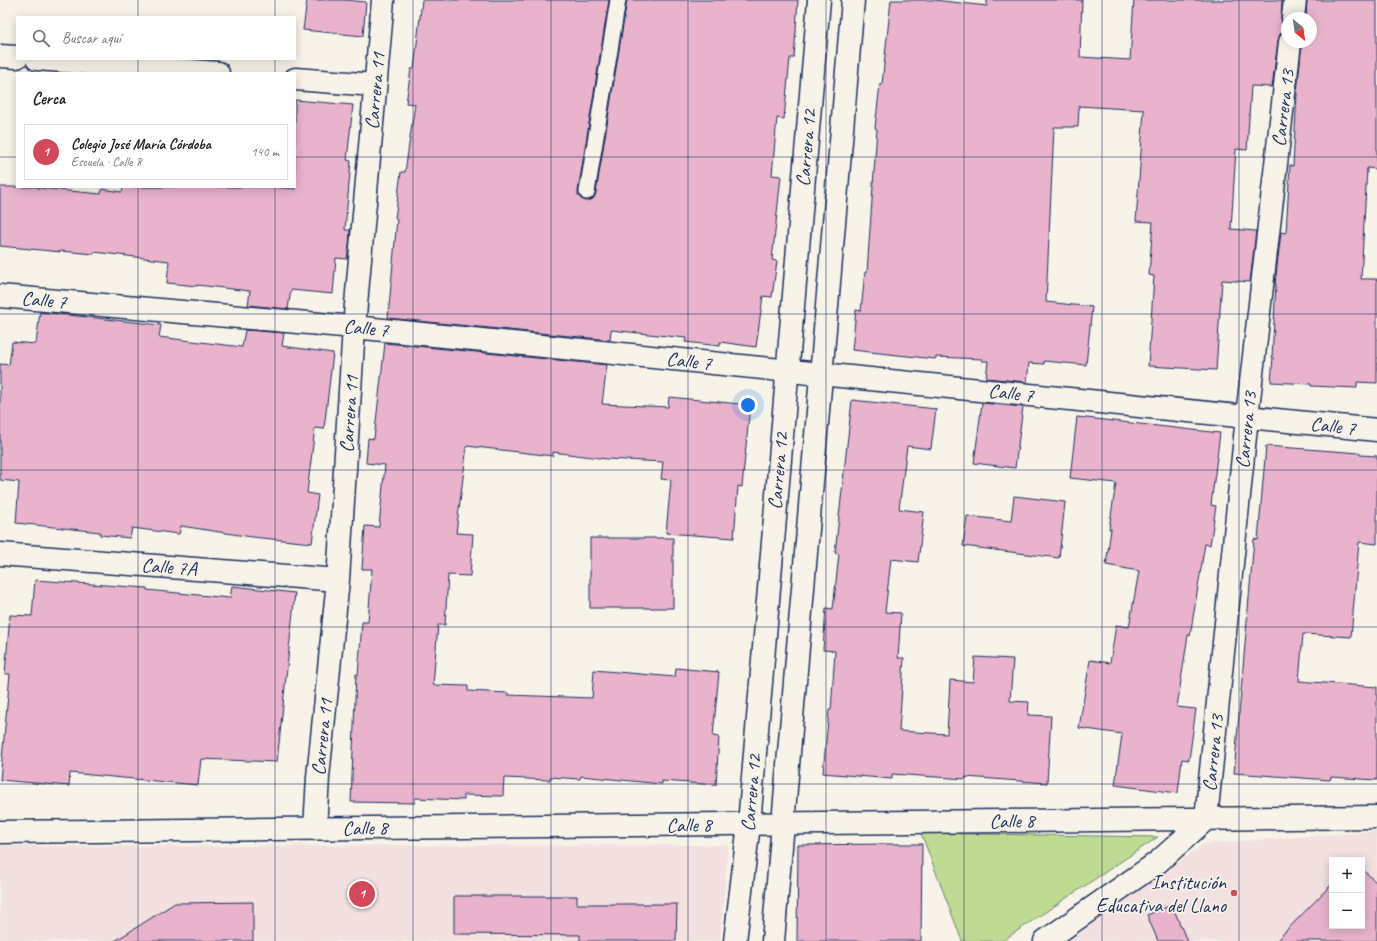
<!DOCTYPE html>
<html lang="es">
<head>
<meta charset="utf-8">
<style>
	:root { --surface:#fff; --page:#f6f6f6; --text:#222; --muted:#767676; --line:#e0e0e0; --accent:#d1495b }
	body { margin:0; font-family:Caveat,sans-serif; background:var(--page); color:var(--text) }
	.controls { position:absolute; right:12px; bottom:12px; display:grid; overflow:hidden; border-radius:0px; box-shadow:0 2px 10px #0003 }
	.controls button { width:36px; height:36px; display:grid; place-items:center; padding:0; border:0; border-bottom:1px solid var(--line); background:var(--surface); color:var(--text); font:20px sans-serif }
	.compass { position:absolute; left:1281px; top:12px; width:36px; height:36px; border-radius:50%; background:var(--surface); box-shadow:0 2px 10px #0003; rotate:151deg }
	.you { position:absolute; left:748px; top:405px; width:14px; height:14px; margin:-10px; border:3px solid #fff; border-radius:50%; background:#1a73e8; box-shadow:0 0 0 6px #1a73e833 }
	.badge { display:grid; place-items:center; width:26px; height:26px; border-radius:50%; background:var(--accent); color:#fff; font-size:13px; font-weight:700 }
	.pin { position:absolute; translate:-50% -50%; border:2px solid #fff; box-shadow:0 1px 4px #0006 }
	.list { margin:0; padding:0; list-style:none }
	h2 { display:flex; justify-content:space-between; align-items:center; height:52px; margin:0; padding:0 16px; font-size:17px }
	h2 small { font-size:13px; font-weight:400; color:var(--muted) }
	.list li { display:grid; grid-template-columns:26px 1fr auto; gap:12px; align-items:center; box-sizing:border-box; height:56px; margin:0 8px 8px; padding:0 8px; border:1px solid var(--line); border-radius:0px }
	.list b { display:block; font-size:15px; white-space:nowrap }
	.list p { margin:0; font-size:13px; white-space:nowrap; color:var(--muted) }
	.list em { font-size:13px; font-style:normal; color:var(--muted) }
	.icon { flex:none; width:22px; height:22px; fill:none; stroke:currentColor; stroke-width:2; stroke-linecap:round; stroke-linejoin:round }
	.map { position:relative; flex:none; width:1377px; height:941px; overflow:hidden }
	.search { position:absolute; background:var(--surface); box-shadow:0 2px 10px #0003; left:16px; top:16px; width:280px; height:44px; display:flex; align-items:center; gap:10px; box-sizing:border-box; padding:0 14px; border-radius:0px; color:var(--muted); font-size:15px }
	.panel { position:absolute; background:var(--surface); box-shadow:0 2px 10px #0003; left:16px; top:72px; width:280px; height:116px; border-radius:0px }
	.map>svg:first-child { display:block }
	.built { fill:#f3e0e0; fill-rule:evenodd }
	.green { fill:#bfda92; stroke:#6d8478 }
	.building { fill:#e9b3cc; stroke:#1b2f5e }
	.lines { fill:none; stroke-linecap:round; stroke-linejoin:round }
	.service-casing { stroke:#1b2f5e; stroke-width:18 }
	.minor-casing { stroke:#1b2f5e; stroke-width:25 }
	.tertiary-casing { stroke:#1b2f5e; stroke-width:25 }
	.service { stroke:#f7f3e8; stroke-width:15 }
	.minor { stroke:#f7f3e8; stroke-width:22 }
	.tertiary { stroke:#f7f3e8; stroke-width:22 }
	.grid { fill:none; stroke:#1b2f5e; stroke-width:1; stroke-opacity:0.55 }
	.poi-dot { fill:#d1495b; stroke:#f7f3e8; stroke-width:1.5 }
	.labels { text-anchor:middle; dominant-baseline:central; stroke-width:3.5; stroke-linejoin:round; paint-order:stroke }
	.street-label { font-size:20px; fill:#1b2f5e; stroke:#f7f3e8 }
	.poi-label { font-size:20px; fill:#1b2f5e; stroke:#f7f3e8; text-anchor:end }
</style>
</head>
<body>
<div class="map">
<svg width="1377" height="941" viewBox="0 0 1377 941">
	<rect width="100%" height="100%" fill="#f7f3e8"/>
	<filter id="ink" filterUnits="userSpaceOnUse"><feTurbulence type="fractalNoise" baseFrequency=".025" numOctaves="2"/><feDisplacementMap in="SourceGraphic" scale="8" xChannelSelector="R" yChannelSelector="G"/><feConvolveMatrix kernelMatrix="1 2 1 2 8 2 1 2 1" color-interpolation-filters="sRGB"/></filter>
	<g filter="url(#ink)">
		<!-- built -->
		<path class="built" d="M 1377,831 L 1377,941 L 1068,941 L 1204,844 ZM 1332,860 L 1362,860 L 1362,926 L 1332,926 Z
			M 728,845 L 720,941 L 0,941 L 0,846 Z"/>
		<!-- green -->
		<path class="green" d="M 921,833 L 1158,837 L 1002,941 L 962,941 Z"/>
		<!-- building -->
		<path class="building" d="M 307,0 L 345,0 L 366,2 L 363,36 L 303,30 Z
			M 422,0 L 609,0 L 578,191 L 578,195 L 581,199 L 586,201 L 591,200 L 594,198 L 596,193 L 627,0 L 798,0 L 794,58 L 790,58 L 784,119 L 777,118 L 772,175 L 781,176 L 772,260 L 777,261 L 772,297 L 763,296 L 756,347 L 720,342 L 720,346 L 685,342 L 686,338 L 611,330 L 610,340 L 388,318 L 397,219 L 395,219 L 401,172 L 405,172 L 415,104 L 406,103 L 411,69 L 414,69 Z
			M 891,0 L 934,0 L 987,6 L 987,0 L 1082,0 L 1080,57 L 1130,60 L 1134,0 L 1282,0 L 1281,17 L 1282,23 L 1287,30 L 1280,34 L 1278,41 L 1272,87 L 1251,86 L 1247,150 L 1236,149 L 1231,229 L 1256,231 L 1250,282 L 1222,280 L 1216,370 L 1148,366 L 1154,276 L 1149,275 L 1153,222 L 1136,221 L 1144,110 L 1079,106 L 1078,127 L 1054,127 L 1046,302 L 1092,307 L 1086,365 L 1044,361 L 1044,364 L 1029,363 L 1027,382 L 986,378 L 988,361 L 982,361 L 982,359 L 936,357 L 935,359 L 852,350 L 856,310 L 861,311 L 865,272 L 867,272 L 877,129 L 875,128 L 880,84 L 882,84 Z
			M 1307,0 L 1377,0 L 1377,169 L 1367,168 L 1361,279 L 1377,279 L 1377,383 L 1357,382 L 1357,388 L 1311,386 L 1311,384 L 1271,382 L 1273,357 L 1272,357 L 1276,284 L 1275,284 L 1281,232 L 1286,233 L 1290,165 L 1293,166 L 1297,93 L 1302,42 L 1311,42 L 1311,18 L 1306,18 Z
			M 295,100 L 353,105 L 347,160 L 351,161 L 345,230 L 350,230 L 349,246 L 347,259 L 336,258 L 333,294 L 291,290 L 288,309 L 248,305 L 250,291 L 197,285 L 197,286 L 167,283 L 169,261 L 94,252 L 94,254 L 61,251 L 61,252 L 0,246 L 0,187 L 38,187 L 38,188 L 101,194 L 102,189 L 122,192 L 123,187 L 273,187 L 295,189 Z
			M 40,312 L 161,325 L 159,337 L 242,347 L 245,330 L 284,333 L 282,346 L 333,353 L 324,429 L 315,428 L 307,493 L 318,495 L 312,543 L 252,537 L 181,526 L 179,534 L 132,528 L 130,538 L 100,535 L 100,532 L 16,523 L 19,482 L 0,480 L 0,364 L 9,365 L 12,342 L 36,344 Z
			M 385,343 L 607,365 L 602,404 L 668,407 L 669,397 L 750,405 L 742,487 L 738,486 L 734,538 L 666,533 L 671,480 L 661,479 L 663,462 L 607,459 L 553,452 L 553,456 L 467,446 L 456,533 L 473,534 L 470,576 L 448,575 L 445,625 L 438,625 L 433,685 L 468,686 L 468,691 L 508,693 L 508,695 L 592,698 L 594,670 L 675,677 L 676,668 L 719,672 L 713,736 L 719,737 L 716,785 L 662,781 L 662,784 L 581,776 L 580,779 L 550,777 L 550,780 L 504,778 L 503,796 L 464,795 L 464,800 L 415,798 L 415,803 L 351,802 L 356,674 L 358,675 L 362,622 L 368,622 L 372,569 L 362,569 L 365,526 L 379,527 L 385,465 L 366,463 L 368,438 L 374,439 Z
			M 852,400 L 936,409 L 931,449 L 907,446 L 899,509 L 924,512 L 918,562 L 891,559 L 885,612 L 901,613 L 898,658 L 904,658 L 899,731 L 947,734 L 950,680 L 973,682 L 975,657 L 1013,659 L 1010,701 L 1029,702 L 1028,715 L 1051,716 L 1047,783 L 966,777 L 966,779 L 892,774 L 892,779 L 823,773 L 829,710 L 831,710 L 835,651 L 823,650 L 826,608 L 833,609 L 839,554 L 835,553 Z
			M 982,403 L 1023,407 L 1015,468 L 974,463 Z
			M 1077,417 L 1220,433 L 1211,505 L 1216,506 L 1210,545 L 1205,544 L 1190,636 L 1188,635 L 1177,707 L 1196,709 L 1189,760 L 1182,759 L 1178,793 L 1115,785 L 1122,734 L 1079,728 L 1090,660 L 1110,663 L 1116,625 L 1129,627 L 1139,571 L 1106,565 L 1111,529 L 1109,529 L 1116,483 L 1070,478 Z
			M 1266,446 L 1360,453 L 1360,455 L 1377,456 L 1377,544 L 1359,542 L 1351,637 L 1303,634 L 1299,681 L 1377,687 L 1377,780 L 1331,777 L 1330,780 L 1234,773 L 1254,539 L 1258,540 Z
			M 1014,496 L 1065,502 L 1059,558 L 963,546 L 967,516 L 1011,521 Z
			M 590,538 L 673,538 L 673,608 L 590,608 Z
			M 35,580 L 147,588 L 147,590 L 230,598 L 232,586 L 295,593 L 277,762 L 201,759 L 198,785 L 70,773 L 69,786 L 0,780 L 10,674 L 5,674 L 10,615 L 32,616 Z
			M 888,844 L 922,844 L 921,941 L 797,941 L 798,845 Z
			M 1362,869 L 1377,883 L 1377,941 L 1276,941 L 1332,884 L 1332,926 L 1362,926 Z
			M 454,896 L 577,896 L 577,904 L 677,904 L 676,941 L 580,941 L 580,935 L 454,934 Z
			M 253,902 L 253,941 L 115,941 L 175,903 Z
			M 1172,905 L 1187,941 L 1158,941 L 1147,915 Z"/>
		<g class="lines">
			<defs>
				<path id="service" d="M 587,192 L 618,0"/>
				<path id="minor" d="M 1293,18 L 1295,0
					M 0,56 L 17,57
					M 37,59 L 218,73
					M 295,79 L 375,85
					M 0,296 L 354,327 L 1377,430
					M 0,554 L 338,580
					M 315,829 L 318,777 L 338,580 L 354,327 L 383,0
					M 0,832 L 1377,817
					M 1045,941 L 1158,862 L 1206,819 L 1247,417 L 1290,42"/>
				<path id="tertiary" d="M 735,941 L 749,824 L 819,0
					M 773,941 L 853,0"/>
			</defs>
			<!-- service casing -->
			<use href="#service" class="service-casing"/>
			<!-- minor casing -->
			<use href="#minor" class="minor-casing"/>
			<!-- tertiary casing -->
			<use href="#tertiary" class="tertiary-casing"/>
			<!-- service -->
			<use href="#service" class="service"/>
			<!-- minor -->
			<use href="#minor" class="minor"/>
			<!-- tertiary -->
			<use href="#tertiary" class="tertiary"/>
		</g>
	</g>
	<!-- grid -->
	<path class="grid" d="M 138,0 L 138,17M 275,0 L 275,17M 413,0 L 413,941M 551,0 L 551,941M 688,0 L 688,941M 826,0 L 826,941M 964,0 L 964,941M 1102,0 L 1102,941M 1239,0 L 1239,941M 138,59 L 138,73M 275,59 L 275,73M 0,157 L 17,157M 295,157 L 1377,157M 138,187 L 138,941M 275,187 L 275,941M 0,314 L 1377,314M 0,470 L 1377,470M 0,627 L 1377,627M 0,784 L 1377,784"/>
	<!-- markers -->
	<circle class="poi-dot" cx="1234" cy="893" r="4"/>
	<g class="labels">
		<!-- street labels -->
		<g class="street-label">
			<text transform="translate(375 91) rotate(-85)">Carrera 11</text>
			<text transform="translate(1283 108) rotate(-83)">Carrera 13</text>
			<text transform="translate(806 148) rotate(-85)">Carrera 12</text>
			<text transform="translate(44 300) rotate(5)">Calle 7</text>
			<text transform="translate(366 328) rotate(5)">Calle 7</text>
			<text transform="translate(689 361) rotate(6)">Calle 7</text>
			<text transform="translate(1011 393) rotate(6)">Calle 7</text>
			<text transform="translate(349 414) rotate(-86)">Carrera 11</text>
			<text transform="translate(1333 426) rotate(6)">Calle 7</text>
			<text transform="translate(1246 430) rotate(-84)">Carrera 13</text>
			<text transform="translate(778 471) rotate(-85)">Carrera 12</text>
			<text transform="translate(169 567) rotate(4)">Calle 7A</text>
			<text transform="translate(322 737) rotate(-84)">Carrera 11</text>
			<text transform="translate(1213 753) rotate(-84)">Carrera 13</text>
			<text transform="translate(751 793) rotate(-85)">Carrera 12</text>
			<text transform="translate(1012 821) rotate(-1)">Calle 8</text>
			<text transform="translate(689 825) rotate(-1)">Calle 8</text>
			<text transform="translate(365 828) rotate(-1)">Calle 8</text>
		</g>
		<!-- poi labels -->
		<g class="poi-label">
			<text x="1226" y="882">Institución<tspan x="1226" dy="23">Educativa del Llano</tspan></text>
		</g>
	</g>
</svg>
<div class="controls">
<button>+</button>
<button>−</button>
</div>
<svg class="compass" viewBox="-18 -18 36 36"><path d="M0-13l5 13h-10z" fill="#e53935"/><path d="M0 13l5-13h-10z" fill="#767676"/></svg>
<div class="you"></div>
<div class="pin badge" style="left:362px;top:894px">1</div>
<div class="search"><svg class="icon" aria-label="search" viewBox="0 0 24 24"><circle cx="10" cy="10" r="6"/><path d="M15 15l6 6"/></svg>Buscar aquí</div>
<section class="panel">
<h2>Cerca<small></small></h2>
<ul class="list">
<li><span class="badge">1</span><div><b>Colegio José María Córdoba</b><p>Escuela · Calle 8</p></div><em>140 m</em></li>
</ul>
</section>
</div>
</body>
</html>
